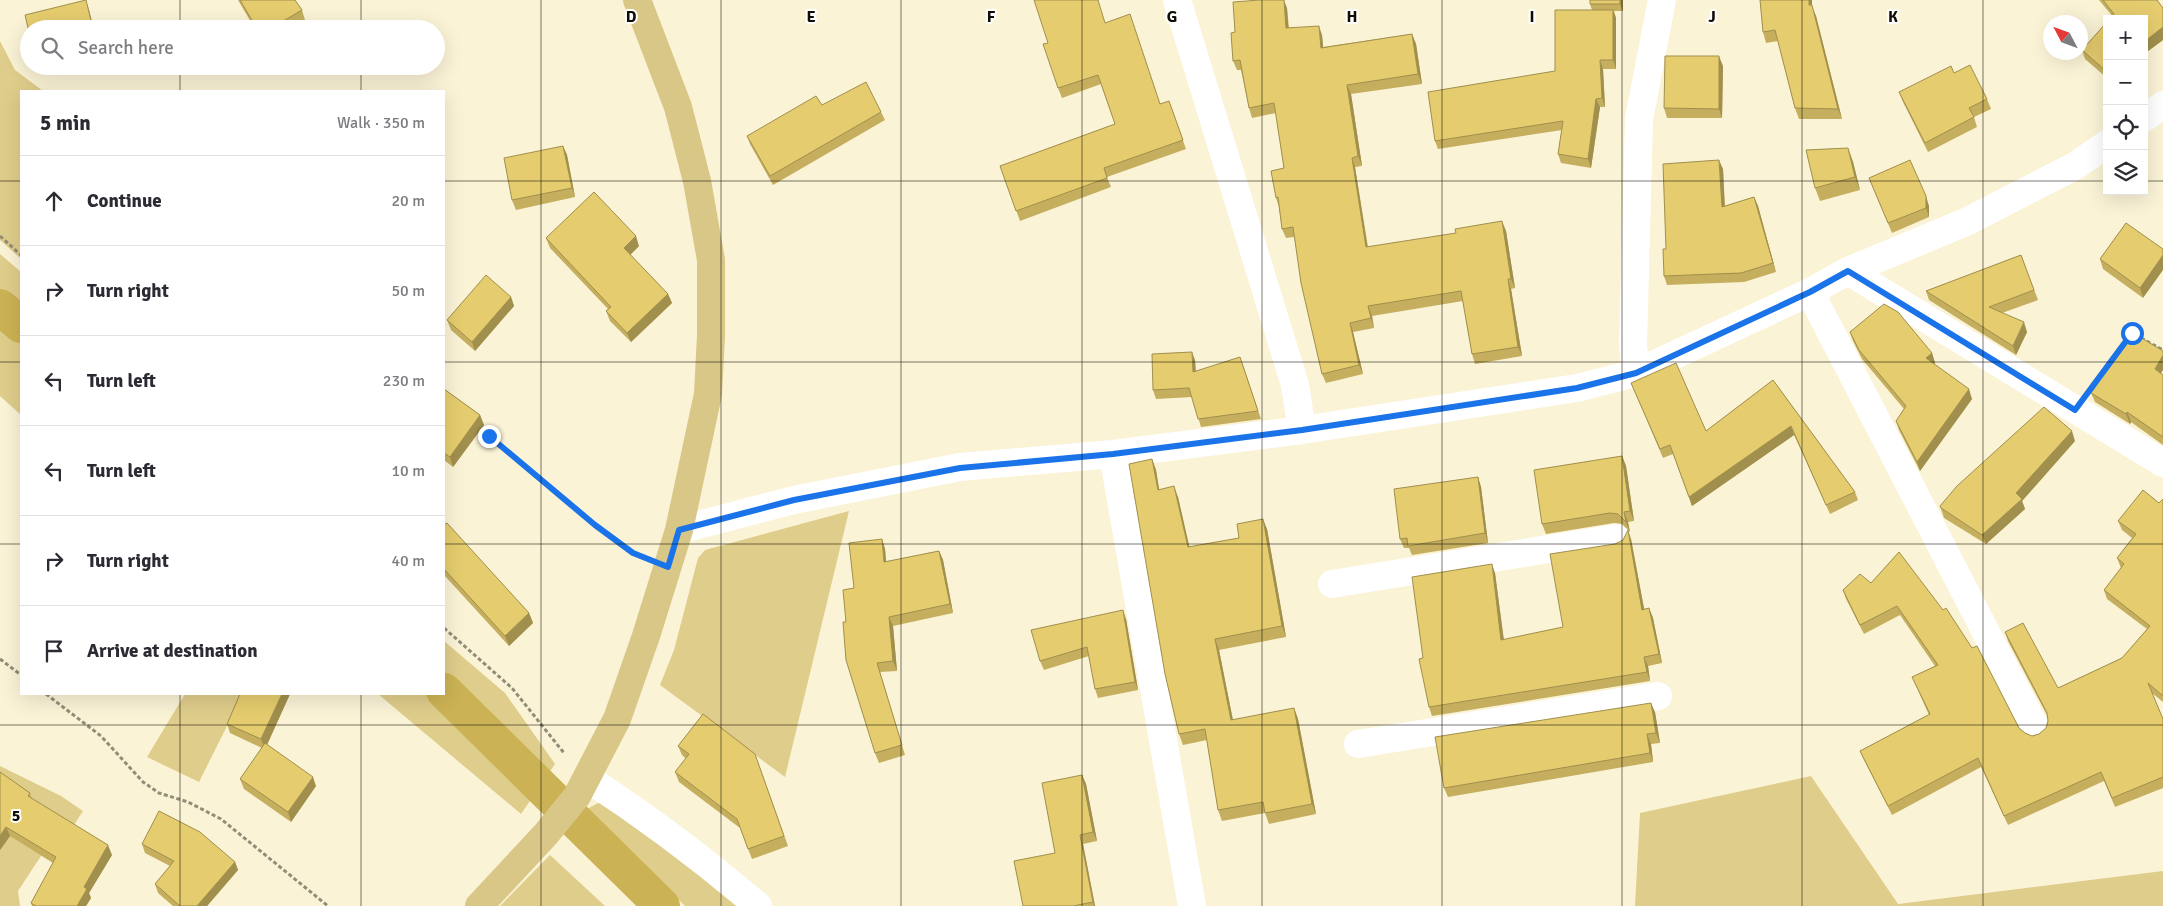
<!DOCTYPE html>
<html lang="en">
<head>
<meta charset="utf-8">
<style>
	:root { --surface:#fff; --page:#f2f2f3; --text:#2b2b33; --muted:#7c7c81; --line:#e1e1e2 }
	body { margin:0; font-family:Signika,sans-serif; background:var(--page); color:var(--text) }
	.controls { position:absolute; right:15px; top:15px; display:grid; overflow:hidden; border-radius:0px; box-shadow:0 5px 20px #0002 }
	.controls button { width:45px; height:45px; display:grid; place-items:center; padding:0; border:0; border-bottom:1px solid var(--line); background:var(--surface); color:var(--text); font:25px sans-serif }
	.compass { position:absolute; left:2043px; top:15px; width:45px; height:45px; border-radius:50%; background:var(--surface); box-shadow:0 5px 20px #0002; rotate:311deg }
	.stop { position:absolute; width:15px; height:15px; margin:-11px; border:4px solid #1a73e8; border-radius:50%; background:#fff }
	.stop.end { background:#1a73e8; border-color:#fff; box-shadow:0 1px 5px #0008 }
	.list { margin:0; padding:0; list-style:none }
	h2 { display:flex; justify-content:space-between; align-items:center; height:65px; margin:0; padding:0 20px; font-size:21px }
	h2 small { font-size:16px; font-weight:400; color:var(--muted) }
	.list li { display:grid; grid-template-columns:32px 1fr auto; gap:15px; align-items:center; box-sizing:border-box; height:90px; padding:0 20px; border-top:1px solid var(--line) }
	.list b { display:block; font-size:19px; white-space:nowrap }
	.list em { font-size:16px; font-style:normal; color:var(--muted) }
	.icon { flex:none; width:28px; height:28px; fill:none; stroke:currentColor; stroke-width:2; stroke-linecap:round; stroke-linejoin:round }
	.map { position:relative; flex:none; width:2163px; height:906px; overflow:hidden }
	.search { position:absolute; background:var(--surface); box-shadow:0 5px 20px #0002; left:20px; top:20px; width:425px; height:55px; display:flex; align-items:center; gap:12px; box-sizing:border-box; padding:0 18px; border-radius:28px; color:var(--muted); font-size:19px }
	.panel { position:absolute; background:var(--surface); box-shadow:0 5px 20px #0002; left:20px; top:90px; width:425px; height:605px; border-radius:0px }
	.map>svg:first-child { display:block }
	.green { fill:#dfcd8b }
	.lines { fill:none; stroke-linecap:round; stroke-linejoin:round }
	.canal { stroke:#cbb254; stroke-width:36 }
	.path { stroke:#928d79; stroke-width:3; stroke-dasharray:4 2.5; stroke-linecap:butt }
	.minor { stroke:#fff; stroke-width:28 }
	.major { stroke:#d8c787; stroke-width:28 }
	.wall { fill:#c5af5f }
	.shaded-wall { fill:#a08f4d }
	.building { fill:#e5cc6e; stroke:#a08f4d }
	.route { stroke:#1a73e8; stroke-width:6 }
	.grid { fill:none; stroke:#100d04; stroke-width:1; stroke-opacity:0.55 }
	.grid-label { font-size:16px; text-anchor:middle; font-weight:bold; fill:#100d04; stroke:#fff; stroke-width:4; stroke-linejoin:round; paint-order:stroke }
</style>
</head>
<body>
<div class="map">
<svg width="2163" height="906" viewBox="0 0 2163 906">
	<rect width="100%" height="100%" fill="#fbf3d6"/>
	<!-- green -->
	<path class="green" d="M 0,41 L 15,70 L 43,91 L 21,91 L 21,259 L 0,240 Z
		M 0,254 L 21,272 L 21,415 L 0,396 Z
		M 849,511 L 785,777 L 660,685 L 674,650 L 698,558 L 705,550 Z
		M 444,641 L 505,693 L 555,764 L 521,814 L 378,694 L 444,694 Z
		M 185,694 L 243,694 L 199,782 L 147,757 Z
		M 0,766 L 61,796 L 83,811 L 71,830 L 41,856 L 18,891 L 20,906 L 0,906 Z
		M 1811,776 L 1898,904 L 2163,871 L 2163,906 L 1635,906 L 1640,813 Z
		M 600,802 L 624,812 L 741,906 L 685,906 L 587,809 Z
		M 550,855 L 605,906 L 500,906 Z"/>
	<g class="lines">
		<!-- canal -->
		<path class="canal" d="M 0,307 L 21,325
			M 444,691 L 662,906"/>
		<!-- path -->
		<path class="path" d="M 0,236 L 21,255
			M 2141,338 L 2163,350
			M 2094,385 L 2114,358
			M 489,436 L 595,525 L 639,556
			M 444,628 L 512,688 L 564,753
			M 0,659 L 21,675
			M 46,694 L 101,736 L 143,782 L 159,793 L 188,802 L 221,819 L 328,906"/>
		<!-- minor -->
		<path class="minor" d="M 1177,0 L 1295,385 L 1302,430
			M 2144,118 L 2163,105
			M 1848,271 L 2163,463
			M 1810,292 L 2036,729
			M 1636,373 L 1633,346 L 1639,119 L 1662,0
			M 1113,454 L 1192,906
			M 679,530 L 794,500 L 960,467 L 1113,454 L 1302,430 L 1577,388 L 1636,373 L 1810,292 L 1848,271 L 1966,222 L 2075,166 L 2107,144
			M 1332,584 L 1616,538
			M 1358,744 L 1658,696
			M 587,778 C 647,817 704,860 758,906"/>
		<!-- major -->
		<path class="major" d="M 479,906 L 546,834 L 577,796 L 617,719 L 646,636 L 679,530 L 708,394 L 711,335 L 711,260 L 697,181 L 678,107 L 637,0"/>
	</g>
	<!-- wall -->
	<path class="wall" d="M 238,0 L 295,0 L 302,10 L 305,20 L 290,29 L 255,29 Z
		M 1623,0 L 1623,11 L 1614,11 L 1616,18 L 1616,69 L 1603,69 L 1605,107 L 1600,107 L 1591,168 L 1561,163 L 1558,154 L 1562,130 L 1438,149 L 1435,141 L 1555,71 L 1592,10 L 1590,4 Z
		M 1760,0 L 1812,0 L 1812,7 L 1816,16 L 1842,119 L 1799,119 L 1795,108 L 1778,41 L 1766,43 L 1763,32 Z
		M 2099,0 L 2157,0 L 2163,8 L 2163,40 L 2144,54 Z
		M 1287,8 L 1289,28 L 1322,35 L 1323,47 L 1412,34 L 1416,44 L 1422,84 L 1351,94 L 1362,166 L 1355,167 L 1368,247 L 1506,231 L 1515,288 L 1511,289 L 1522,356 L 1475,364 L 1472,354 L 1463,301 L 1372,316 L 1374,328 L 1353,332 L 1363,374 L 1326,383 L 1322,374 L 1294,237 L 1286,238 L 1282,229 L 1279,207 L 1276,198 L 1284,168 L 1276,113 L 1252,118 L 1249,108 L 1241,70 L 1237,70 L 1233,61 L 1235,32 Z
		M 2107,22 L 2107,78 L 2085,59 L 2082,50 Z
		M 1106,23 L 1160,104 L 1169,101 L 1186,149 L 1107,177 L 1111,187 L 1020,221 L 1000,166 L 1115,124 L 1101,84 L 1062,98 L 1058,88 Z
		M 1723,66 L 1722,118 L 1667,118 L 1664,108 Z
		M 1954,73 L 1987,99 L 1991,109 L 1974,117 L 1977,127 L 1928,152 L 1903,102 L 1899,92 Z
		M 822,105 L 881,112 L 885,120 L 773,185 L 750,144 L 747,136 Z
		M 563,146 L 567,155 L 575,197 L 516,210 L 512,200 Z
		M 1848,148 L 1853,162 L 1860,190 L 1820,201 L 1815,188 Z
		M 1723,169 L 1725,206 L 1754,197 L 1758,206 L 1776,272 L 1744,282 L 1667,285 L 1664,276 L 1666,249 Z
		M 1869,178 L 1929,206 L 1929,217 L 1892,233 Z
		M 2126,223 L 2143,298 L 2103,269 L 2100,259 Z
		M 546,238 L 639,246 L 630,255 L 668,294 L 672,303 L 631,342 L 610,321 L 606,311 L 608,309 L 550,248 Z
		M 2021,255 L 2038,300 L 2002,313 L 2027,332 L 2016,355 L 1929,300 L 1926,291 Z
		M 511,297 L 514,306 L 475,351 L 451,330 L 447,320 Z
		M 1850,332 L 1932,353 L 1935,363 L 1934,364 L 1972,399 L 1920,471 L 1899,430 L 1896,421 L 1904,409 L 1862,359 L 1853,341 Z
		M 1195,360 L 1196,371 L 1243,365 L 1261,419 L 1201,427 L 1192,397 L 1156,399 L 1153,390 Z
		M 2161,373 L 2163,375 L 2163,445 L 2131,422 L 2130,424 L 2095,402 L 2091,393 Z
		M 1773,380 L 1855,492 L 1858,500 L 1830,514 L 1794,435 L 1692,506 L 1673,454 L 1663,458 L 1631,383 L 1706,431 Z
		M 444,389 L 480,415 L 484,425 L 453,467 L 444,460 Z
		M 2075,441 L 2022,501 L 2025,509 L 1986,544 L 1944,518 L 1940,506 Z
		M 1622,456 L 1626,466 L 1634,521 L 1628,522 L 1630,532 L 1622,524 L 1614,523 L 1546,534 L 1542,524 Z
		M 1152,459 L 1156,470 L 1159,490 L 1178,497 L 1189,547 L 1239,538 L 1267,529 L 1286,637 L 1219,650 L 1233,720 L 1294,708 L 1298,719 L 1316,814 L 1269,824 L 1265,813 L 1222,821 L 1218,810 L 1207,740 L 1183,745 L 1179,734 Z
		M 1478,477 L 1481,487 L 1488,543 L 1412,555 L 1409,548 L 1404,548 L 1400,539 Z
		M 2163,499 L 2163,702 L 2152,693 L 2163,719 L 2163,788 L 2115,807 L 2104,781 L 2008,825 L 1981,767 L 1892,815 L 1864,760 L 1860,751 L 1929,715 L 1916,686 L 1912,677 L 1935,666 L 1900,615 L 1864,634 L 1846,599 L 1843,590 L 1871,583 L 1899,552 L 2019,728 L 2025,733 L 2032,736 L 2039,734 L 2046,728 L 2048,721 L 2048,717 L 2008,641 L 2005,632 L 2058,688 L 2122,658 L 2147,629 L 2107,599 L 2104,590 L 2121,568 L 2117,558 L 2132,538 L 2122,530 L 2118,521 L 2159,503 Z
		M 444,525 L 529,613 L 533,623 L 509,646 L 444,575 Z
		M 882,539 L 885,549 L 886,562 L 939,551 L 943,560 L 953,613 L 893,626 L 897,671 L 880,672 L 905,755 L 879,763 L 875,753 L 846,622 L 854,588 Z
		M 1631,539 L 1644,609 L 1649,608 L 1653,618 L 1662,663 L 1648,666 L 1650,681 L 1432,716 L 1429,707 L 1423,658 L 1495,573 L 1504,640 L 1563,627 L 1615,544 Z
		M 1126,619 L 1138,690 L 1098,698 L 1095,689 L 1089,656 L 1044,670 L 1040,661 Z
		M 290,694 L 267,745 L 316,786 L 291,822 L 244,789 L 240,779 L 262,748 L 230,733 L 227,724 Z
		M 1655,712 L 1660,743 L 1651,744 L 1653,762 L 1448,797 L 1444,788 Z
		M 678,746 L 755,754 L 788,846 L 752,859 L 740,828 L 679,782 L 675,772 L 686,759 L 682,755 Z
		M 0,772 L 30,793 L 32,799 L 112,855 L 89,893 L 91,898 L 86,906 L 32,906 L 31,903 L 53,863 L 10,836 L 0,850 Z
		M 1082,775 L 1086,784 L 1097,841 L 1083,844 L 1095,906 L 1023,906 L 1055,853 Z
		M 142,844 L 235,862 L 238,870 L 207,906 L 173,906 L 158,893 L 155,884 L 170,866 L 145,853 Z"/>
	<!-- shaded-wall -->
	<path class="shaded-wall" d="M 86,0 L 89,10 L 94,29 L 93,29 Z
		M 1284,0 L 1287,8 L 1289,38 L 1286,28 Z
		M 1620,0 L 1623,0 L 1623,11 L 1620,4 Z
		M 1809,0 L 1812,0 L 1812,7 L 1816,16 L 1842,119 L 1838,109 L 1809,5 Z
		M 1613,10 L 1616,18 L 1616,69 L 1613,60 Z
		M 1319,26 L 1322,35 L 1324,57 L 1321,48 Z
		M 2163,27 L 2163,40 L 2144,54 L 2144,42 Z
		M 1412,34 L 1416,44 L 1422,84 L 1418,74 Z
		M 1719,56 L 1723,66 L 1722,118 L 1719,109 Z
		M 1600,60 L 1603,69 L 1605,107 L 1602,98 Z
		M 1347,85 L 1351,94 L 1362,166 L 1358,156 Z
		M 1596,99 L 1600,107 L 1591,168 L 1588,159 Z
		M 563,146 L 567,155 L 575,197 L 572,188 Z
		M 1848,148 L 1853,162 L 1860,190 L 1855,177 Z
		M 1352,158 L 1355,167 L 1369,257 L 1366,247 Z
		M 1719,160 L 1723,169 L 1725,216 L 1722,207 Z
		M 1926,196 L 1929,206 L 1929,217 L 1926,208 Z
		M 1754,197 L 1758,206 L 1776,272 L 1773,263 Z
		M 1502,221 L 1506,231 L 1515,288 L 1511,279 Z
		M 636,236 L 639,246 L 627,258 L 624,248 Z
		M 2163,255 L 2163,270 L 2143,298 L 2140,288 Z
		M 1508,279 L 1511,289 L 1522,356 L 1518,347 Z
		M 668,294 L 672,303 L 631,342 L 627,333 Z
		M 511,297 L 514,306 L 475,351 L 472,342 Z
		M 1368,306 L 1372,316 L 1374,328 L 1371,318 Z
		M 2024,322 L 2027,332 L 2016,355 L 2013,346 Z
		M 1350,323 L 1353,332 L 1363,374 L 1359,365 Z
		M 1192,352 L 1195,360 L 1196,381 L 1193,372 Z
		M 1932,353 L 1935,363 L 1929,368 L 1926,358 Z
		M 2163,355 L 2163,370 L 2158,378 L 2155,369 Z
		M 1969,389 L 1972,399 L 1920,471 L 1917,462 Z
		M 2127,412 L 2131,422 L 2130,424 L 2126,414 Z
		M 480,415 L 484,425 L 453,467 L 450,457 Z
		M 1791,426 L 1794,435 L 1692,506 L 1689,497 Z
		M 2072,431 L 2075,441 L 2022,501 L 2025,509 L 1986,544 L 1982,535 L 2016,493 Z
		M 1622,456 L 1626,466 L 1634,521 L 1630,511 Z
		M 1152,459 L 1156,470 L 1161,501 L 1158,490 Z
		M 1478,477 L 1481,487 L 1488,543 L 1485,533 Z
		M 1174,486 L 1178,497 L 1192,558 L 1188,547 Z
		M 1624,512 L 1628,522 L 1630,532 L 1626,522 Z
		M 1263,519 L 1267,529 L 1286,637 L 1282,626 Z
		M 1628,530 L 1631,539 L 1646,619 L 1642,610 Z
		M 882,539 L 885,549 L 887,572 L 884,562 Z
		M 939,551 L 943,560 L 953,613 L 950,604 Z
		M 1492,564 L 1495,573 L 1505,650 L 1501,640 Z
		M 1649,608 L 1653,618 L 1662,663 L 1659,654 Z
		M 1123,610 L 1126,619 L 1138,690 L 1135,682 Z
		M 529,613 L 533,623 L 509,646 L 505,636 Z
		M 889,617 L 893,626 L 897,671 L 893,661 Z
		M 1215,639 L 1219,650 L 1235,731 L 1231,720 Z
		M 1644,657 L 1648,666 L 1650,681 L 1647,672 Z
		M 282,694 L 290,694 L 265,749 L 261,739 Z
		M 1651,703 L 1655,712 L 1660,743 L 1656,733 Z
		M 1294,708 L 1298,719 L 1316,814 L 1312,804 Z
		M 1647,734 L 1651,744 L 1653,762 L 1650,753 Z
		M 1082,775 L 1086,784 L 1097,841 L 1093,832 Z
		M 313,777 L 316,786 L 291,822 L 288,812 Z
		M 6,827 L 10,836 L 0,850 L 0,836 Z
		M 1080,835 L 1083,844 L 1095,906 L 1094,906 L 1093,902 Z
		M 108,845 L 112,855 L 89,893 L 91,898 L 86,906 L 77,906 L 84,887 Z
		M 235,862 L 238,870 L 207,906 L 197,906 Z"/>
	<!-- building -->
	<path class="building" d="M 86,0 L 93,29 L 29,29 L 29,32 L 25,15 Z
		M 240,0 L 295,0 L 302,10 L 270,29 L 257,29 Z
		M 1034,0 L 1098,0 L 1105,23 L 1130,14 L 1160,104 L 1169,101 L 1183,140 L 1104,168 L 1107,178 L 1016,211 L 1000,166 L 1115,124 L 1098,75 L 1058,88 L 1043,44 L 1048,43 Z
		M 1260,0 L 1284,0 L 1286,28 L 1319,26 L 1321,48 L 1412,34 L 1418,74 L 1347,85 L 1358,156 L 1352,158 L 1366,247 L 1456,233 L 1455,229 L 1502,221 L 1511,279 L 1508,279 L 1518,347 L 1472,354 L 1461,291 L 1368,306 L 1371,318 L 1350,323 L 1359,365 L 1322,374 L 1301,283 L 1293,227 L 1282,229 L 1278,197 L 1276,198 L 1271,171 L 1284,168 L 1274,103 L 1249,108 L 1240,60 L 1233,61 L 1231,33 L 1235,32 L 1233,2 Z
		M 1590,0 L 1620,0 L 1620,4 L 1590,4 Z
		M 1760,0 L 1809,0 L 1809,5 L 1812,5 L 1838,109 L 1795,108 L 1775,30 L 1763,32 Z
		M 2103,0 L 2157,0 L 2163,8 L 2163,27 L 2144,42 L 2144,19 L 2110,19 L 2114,14 Z
		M 1555,10 L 1613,10 L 1613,60 L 1600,60 L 1602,98 L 1596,99 L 1588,159 L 1558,154 L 1563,121 L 1435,141 L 1428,92 L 1555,71 Z
		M 2107,22 L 2107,72 L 2082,50 Z
		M 1665,56 L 1719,56 L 1719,109 L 1664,108 Z
		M 1970,65 L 1987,99 L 1969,108 L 1974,117 L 1925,143 L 1899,92 L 1951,66 L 1954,73 Z
		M 866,82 L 881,112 L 770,176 L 747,136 L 816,96 L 822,105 Z
		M 563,146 L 572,188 L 512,200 L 504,158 Z
		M 1848,148 L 1855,177 L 1815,188 L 1806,150 Z
		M 1719,160 L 1722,207 L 1754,197 L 1773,263 L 1741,273 L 1664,276 L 1663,249 L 1666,249 L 1663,164 Z
		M 1910,160 L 1926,196 L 1926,208 L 1888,223 L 1869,178 Z
		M 594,192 L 636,236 L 624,248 L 668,294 L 627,333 L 606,311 L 611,307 L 546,238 Z
		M 2126,223 L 2163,249 L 2163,255 L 2140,288 L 2100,259 Z
		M 2021,255 L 2034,290 L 1989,307 L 2024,322 L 2013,346 L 1926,291 Z
		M 486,275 L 511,297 L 472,342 L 447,320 Z
		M 1884,304 L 1898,312 L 1932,353 L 1926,358 L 1969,389 L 1917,462 L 1896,421 L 1906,406 L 1859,350 L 1850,332 Z
		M 2130,331 L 2163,351 L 2163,355 L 2155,369 L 2163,375 L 2163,437 L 2127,412 L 2126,414 L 2091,393 Z
		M 1192,352 L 1193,372 L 1240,357 L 1258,411 L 1198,419 L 1189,388 L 1153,390 L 1152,354 Z
		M 1676,363 L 1706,431 L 1773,380 L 1855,492 L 1826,505 L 1791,426 L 1689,497 L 1670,445 L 1660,449 L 1631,383 Z
		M 444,389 L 480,415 L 450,457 L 444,453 Z
		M 2044,407 L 2072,431 L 2016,493 L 2022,499 L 1982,535 L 1941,508 L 1940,506 L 1957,486 Z
		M 1622,456 L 1630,511 L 1624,512 L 1626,522 L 1618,514 L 1610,513 L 1542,524 L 1534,470 Z
		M 1152,459 L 1158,490 L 1174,486 L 1188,547 L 1239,538 L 1237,524 L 1263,519 L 1282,626 L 1215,639 L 1231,720 L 1294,708 L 1312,804 L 1265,813 L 1263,802 L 1218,810 L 1205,729 L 1179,734 L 1165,674 L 1129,464 Z
		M 1478,477 L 1485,533 L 1408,546 L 1407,538 L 1400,539 L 1394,489 Z
		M 2143,490 L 2159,503 L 2163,499 L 2163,696 L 2148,683 L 2163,719 L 2163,777 L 2112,798 L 2101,772 L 2004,816 L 1978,758 L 1888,806 L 1860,751 L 1930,714 L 1912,677 L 1938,665 L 1897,606 L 1860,625 L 1843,590 L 1860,574 L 1871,583 L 1899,552 L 1943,610 L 1946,608 L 1972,648 L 1977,646 L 2019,728 L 2025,733 L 2032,736 L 2039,734 L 2046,728 L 2048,721 L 2047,713 L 2005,632 L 2023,623 L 2058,688 L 2122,658 L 2150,626 L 2104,590 L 2124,564 L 2117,558 L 2136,534 L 2118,521 Z
		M 447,523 L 529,613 L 505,636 L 444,569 L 444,525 Z
		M 1628,530 L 1642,610 L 1649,608 L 1659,654 L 1644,657 L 1647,672 L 1429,707 L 1419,659 L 1423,658 L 1412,577 L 1492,564 L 1501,640 L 1563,627 L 1550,554 L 1615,544 L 1623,540 Z
		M 882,539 L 884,562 L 939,551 L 950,604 L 889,617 L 893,661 L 877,663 L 902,745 L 875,753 L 846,660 L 843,622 L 846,622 L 843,590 L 854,588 L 849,543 Z
		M 1123,610 L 1135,682 L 1095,689 L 1087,647 L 1040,661 L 1031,630 Z
		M 240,694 L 282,694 L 261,739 L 227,724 Z
		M 1651,703 L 1656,733 L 1647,734 L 1650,753 L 1444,788 L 1435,737 Z
		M 703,714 L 755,754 L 784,836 L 748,849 L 737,819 L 675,772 L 689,754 L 678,746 Z
		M 265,743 L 313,777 L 288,812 L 240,779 Z
		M 0,772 L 30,793 L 28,796 L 108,845 L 84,887 L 87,889 L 77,906 L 36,906 L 31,903 L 56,857 L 6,827 L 0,836 Z
		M 1082,775 L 1093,832 L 1080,835 L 1093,902 L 1073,906 L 1023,906 L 1014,861 L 1055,853 L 1042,783 Z
		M 159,811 L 200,832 L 235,862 L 197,906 L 180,906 L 155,884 L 174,861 L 142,844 Z"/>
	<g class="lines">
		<!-- route -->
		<path class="route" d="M 489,436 L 595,525 L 633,553 L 668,567 L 679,530 L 794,500 L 960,468 L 1113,454 L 1302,430 L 1577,388 L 1636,373 L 1810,292 L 1848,271 L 2075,410 L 2132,333"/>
	</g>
	<!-- grid -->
	<path class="grid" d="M 180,0 L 180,29M 361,0 L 361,29M 541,0 L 541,906M 721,0 L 721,906M 901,0 L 901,906M 1082,0 L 1082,906M 1262,0 L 1262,906M 1442,0 L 1442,906M 1622,0 L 1622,906M 1802,0 L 1802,906M 1983,0 L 1983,906M 180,66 L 180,91M 361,66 L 361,91M 0,181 L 21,181M 444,181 L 2107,181M 2144,181 L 2163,181M 0,362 L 21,362M 444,362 L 2163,362M 0,544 L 21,544M 444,544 L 2163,544M 180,694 L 180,906M 361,694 L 361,906M 0,725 L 2163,725"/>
	<g class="grid-label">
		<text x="631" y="22">D</text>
		<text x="811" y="22">E</text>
		<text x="991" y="22">F</text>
		<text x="1172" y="22">G</text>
		<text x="1352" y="22">H</text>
		<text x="1532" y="22">I</text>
		<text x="1712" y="22">J</text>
		<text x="1893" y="22">K</text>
		<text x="16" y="821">5</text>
	</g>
</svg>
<div class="controls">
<button>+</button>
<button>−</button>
<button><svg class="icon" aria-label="locate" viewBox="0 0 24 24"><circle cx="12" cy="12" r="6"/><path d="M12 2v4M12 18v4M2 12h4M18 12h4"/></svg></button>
<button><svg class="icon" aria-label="layers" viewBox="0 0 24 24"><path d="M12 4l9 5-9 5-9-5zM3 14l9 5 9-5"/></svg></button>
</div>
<svg class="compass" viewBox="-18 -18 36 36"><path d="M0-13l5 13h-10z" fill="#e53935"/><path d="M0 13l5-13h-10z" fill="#7c7c81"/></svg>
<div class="stop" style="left:2132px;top:333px"></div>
<div class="stop end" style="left:489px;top:436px"></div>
<div class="search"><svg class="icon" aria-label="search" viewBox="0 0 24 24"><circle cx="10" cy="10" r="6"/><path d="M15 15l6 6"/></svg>Search here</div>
<section class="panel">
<h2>5 min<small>Walk · 350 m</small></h2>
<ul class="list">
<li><svg class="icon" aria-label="ahead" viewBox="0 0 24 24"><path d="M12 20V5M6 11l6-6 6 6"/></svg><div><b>Continue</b></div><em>20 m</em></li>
<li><svg class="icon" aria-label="right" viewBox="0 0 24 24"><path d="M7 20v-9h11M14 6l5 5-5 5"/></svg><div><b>Turn right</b></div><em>50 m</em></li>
<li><svg class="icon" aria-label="left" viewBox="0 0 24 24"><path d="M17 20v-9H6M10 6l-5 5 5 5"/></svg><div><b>Turn left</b></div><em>230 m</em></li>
<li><svg class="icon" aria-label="left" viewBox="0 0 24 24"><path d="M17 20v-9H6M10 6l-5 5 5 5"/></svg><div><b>Turn left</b></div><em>10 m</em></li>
<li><svg class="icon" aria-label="right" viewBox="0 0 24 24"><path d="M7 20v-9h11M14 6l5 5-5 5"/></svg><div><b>Turn right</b></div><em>40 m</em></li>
<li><svg class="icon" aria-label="arrive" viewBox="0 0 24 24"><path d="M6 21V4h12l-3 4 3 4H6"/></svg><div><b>Arrive at destination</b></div></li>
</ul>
</section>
</div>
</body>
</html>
